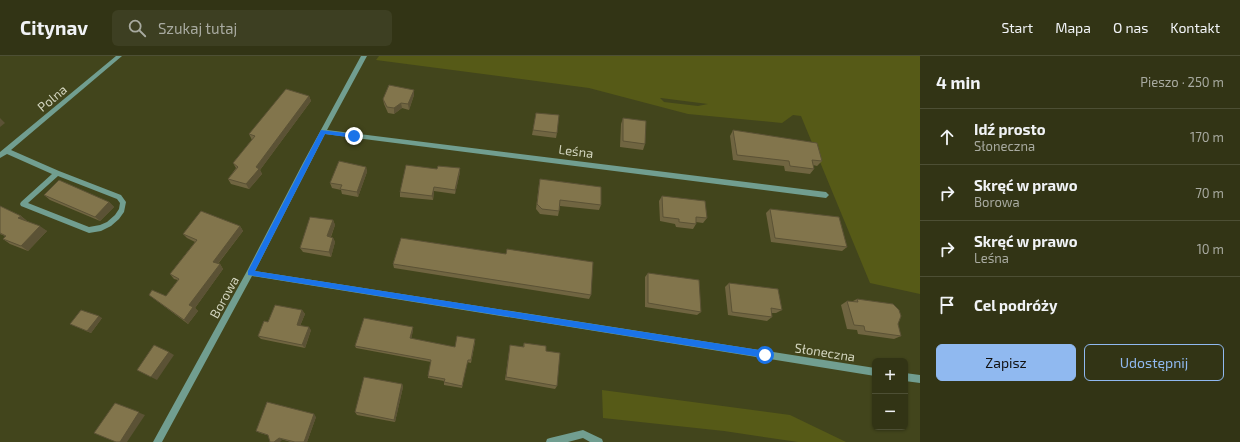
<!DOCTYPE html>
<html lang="pl">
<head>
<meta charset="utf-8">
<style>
	:root { --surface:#323415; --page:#3d3f22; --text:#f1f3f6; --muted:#a8aaa0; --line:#4d4f34; --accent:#90b9f0 }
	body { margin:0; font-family:"Exo 2",sans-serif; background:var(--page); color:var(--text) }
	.controls { position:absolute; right:12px; bottom:12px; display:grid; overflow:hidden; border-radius:6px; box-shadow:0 1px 3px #0004 }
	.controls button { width:36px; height:36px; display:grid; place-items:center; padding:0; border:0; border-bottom:1px solid var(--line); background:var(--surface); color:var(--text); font:20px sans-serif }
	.stop { position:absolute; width:12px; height:12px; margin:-9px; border:3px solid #1a73e8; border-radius:50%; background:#fff }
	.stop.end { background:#1a73e8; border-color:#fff; box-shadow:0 1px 4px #0008 }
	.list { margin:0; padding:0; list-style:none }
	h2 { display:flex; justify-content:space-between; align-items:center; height:52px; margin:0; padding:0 16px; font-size:17px }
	h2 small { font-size:13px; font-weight:400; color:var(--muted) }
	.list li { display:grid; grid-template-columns:26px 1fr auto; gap:12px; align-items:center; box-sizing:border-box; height:56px; padding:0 16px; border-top:1px solid var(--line) }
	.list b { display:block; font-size:15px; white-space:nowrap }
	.list p { margin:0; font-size:13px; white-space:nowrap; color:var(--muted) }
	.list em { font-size:13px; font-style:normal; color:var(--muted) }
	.actions { display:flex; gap:8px; padding:12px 16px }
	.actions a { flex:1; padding:9px 0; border:1px solid var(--accent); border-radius:6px; text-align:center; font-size:14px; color:var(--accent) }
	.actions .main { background:var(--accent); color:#111 }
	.icon { flex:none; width:22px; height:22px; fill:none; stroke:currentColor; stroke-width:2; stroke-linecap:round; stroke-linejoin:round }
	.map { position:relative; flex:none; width:920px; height:386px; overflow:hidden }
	header { display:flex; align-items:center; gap:24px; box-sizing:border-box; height:56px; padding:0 20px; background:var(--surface); border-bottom:1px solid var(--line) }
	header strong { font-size:19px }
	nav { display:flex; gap:22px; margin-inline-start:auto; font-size:14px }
	.search { width:280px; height:36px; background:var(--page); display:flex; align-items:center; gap:10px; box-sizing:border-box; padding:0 14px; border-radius:6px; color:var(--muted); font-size:15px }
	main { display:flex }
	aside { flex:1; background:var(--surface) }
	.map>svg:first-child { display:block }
	.green { fill:#565a17; fill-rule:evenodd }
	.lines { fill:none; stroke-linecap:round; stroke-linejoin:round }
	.minor { fill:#719e90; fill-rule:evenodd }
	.wall { fill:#706541 }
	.shaded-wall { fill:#5b5235 }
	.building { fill:#82754c; stroke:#5b5235 }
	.route { fill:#1a73e8 }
	.labels { text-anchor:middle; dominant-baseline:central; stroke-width:3; stroke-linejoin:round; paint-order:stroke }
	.street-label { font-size:13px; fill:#d2d4be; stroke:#42451c }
</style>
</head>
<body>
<header>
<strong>Citynav</strong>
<div class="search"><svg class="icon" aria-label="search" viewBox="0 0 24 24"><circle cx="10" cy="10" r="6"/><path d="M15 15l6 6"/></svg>Szukaj tutaj</div>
<nav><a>Start</a><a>Mapa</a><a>O nas</a><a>Kontakt</a></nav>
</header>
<main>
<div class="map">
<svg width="920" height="386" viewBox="0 0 920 386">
	<rect width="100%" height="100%" fill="#42451c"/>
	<!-- green -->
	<path class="green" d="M 379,0 L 920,0 L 920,238 L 870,227 L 801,60 L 793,59 L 782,67 L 688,58 L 589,32 L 376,4 ZM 660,42 L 661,42 L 708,48 L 698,50 L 664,46 Z
		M 602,334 L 790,359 L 846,386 L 798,386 L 724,375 L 603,362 Z"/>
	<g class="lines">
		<!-- minor -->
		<path class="minor" d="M 116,0 L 122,0 L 11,94 L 59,115 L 121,139 L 126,146 L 124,156 L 119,163 L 111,170 L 101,175 L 89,177 L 21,150 L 20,148 L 21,146 L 52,118 L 7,98 L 0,102 L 0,96 ZM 58,120 L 117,143 L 120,147 L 119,153 L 115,159 L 107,166 L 100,169 L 89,171 L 28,147 Z
			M 361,0 L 367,0 L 327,74 L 826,136 L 829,139 L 826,142 L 325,78 L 255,215 L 875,312 L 875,320 L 252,220 L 162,386 L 153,386 L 247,215 L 303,107 Z
			M 905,317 L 920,319 L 920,327 L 905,325 Z
			M 583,374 L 602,383 L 603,386 L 590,386 L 583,382 L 568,386 L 546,386 L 547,383 L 550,382 Z"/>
	</g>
	<!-- wall -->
	<path class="wall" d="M 414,34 L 414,39 L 409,54 L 402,52 L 394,58 L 388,57 L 384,48 L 383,43 Z
		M 309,40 L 311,45 L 260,114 L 262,118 L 249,133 L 231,128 L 228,123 L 236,112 L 233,107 L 252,84 L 249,78 Z
		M 536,57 L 557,77 L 556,82 L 532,79 Z
		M 623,62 L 645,88 L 643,94 L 620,91 L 621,68 Z
		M 733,74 L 822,105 L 817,110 L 813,109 L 814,113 L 810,118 L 785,115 L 784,110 L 733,104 L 730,80 Z
		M 366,111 L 367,116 L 358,141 L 342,138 L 341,134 L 332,132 L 330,127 Z
		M 460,112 L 460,116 L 455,138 L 434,135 L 433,144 L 400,141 L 400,136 L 437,113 Z
		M 540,123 L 601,149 L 599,154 L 560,150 L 558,160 L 540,158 L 536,153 L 539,128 Z
		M 44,139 L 109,146 L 114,151 L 100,165 L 50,144 Z
		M 662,140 L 707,162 L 703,167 L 696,166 L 696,168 L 693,173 L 676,171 L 675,168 L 660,165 L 659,145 Z
		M 0,150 L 21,160 L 27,165 L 47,175 L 28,195 L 10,188 L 3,183 L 5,180 L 0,178 Z
		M 770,153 L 847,191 L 842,195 L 771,186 L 766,157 Z
		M 333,164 L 335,169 L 331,181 L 333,182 L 335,186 L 331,201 L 303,196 L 300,192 Z
		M 240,170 L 243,175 L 218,208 L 220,208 L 223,213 L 195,252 L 198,255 L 188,268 L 149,239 L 166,240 L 178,224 L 174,223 L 170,218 L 195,186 L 187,182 L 183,178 Z
		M 506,198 L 591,239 L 589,243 L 394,212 L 393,208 Z
		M 648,217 L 701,256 L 697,259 L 645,251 L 645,221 Z
		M 729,227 L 782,254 L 776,257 L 771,257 L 772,261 L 767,265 L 728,259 L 725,231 Z
		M 857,243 L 898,268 L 901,280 L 894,283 L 858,278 L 857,274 L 847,273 L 841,249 L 847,245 L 853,245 Z
		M 302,254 L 305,258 L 300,270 L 311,274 L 305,292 L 261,283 L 258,280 L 268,266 Z
		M 102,262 L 91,277 L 70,268 Z
		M 413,274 L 411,283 L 455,291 L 475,286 L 471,307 L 467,306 L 462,332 L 444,329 L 444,325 L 428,322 L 428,320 L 431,306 L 356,292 L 355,290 Z
		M 524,287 L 546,295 L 557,330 L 555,333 L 505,324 L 510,289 L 523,291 Z
		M 402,328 L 403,331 L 395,366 L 357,359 L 355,356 Z
		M 316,361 L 307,386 L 291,386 L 260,377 L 256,375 Z"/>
	<!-- shaded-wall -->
	<path class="shaded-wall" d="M 414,34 L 414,39 L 409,54 L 408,48 Z
		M 309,40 L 311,45 L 260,114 L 262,118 L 249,133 L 246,128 L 256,111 Z
		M 401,47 L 402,52 L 394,58 L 394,52 Z
		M 0,62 L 5,67 L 0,71 Z
		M 366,111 L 367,116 L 358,141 L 357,136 Z
		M 460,112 L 460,116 L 455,138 L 455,134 Z
		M 434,131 L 434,135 L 433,144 L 432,140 Z
		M 109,146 L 114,151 L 100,165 L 95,161 Z
		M 21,160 L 27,165 L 25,167 L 18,162 Z
		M 333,164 L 335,169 L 329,185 L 327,180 Z
		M 40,170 L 47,175 L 28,195 L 21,190 Z
		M 240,170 L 243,175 L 216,210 L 213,206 Z
		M 333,182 L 335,186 L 331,201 L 329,196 Z
		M 220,208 L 223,213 L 195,252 L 198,255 L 188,268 L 184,264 L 189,249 Z
		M 302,254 L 305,258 L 299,272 L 297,269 Z
		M 99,260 L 102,262 L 91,277 L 87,275 Z
		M 309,271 L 311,274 L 305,292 L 302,289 Z
		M 413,271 L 413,274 L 411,285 L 410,282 Z
		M 169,296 L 174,299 L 157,324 L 151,321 Z
		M 402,328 L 403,331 L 395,366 L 394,364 Z
		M 115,347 L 145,359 L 127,386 L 120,386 Z
		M 314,358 L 316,361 L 307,386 L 304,386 Z
		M 279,382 L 282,384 L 280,386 L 274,386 Z"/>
	<!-- building -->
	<path class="building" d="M 389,29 L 414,34 L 408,48 L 401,47 L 394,52 L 387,51 L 383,43 Z
		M 286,33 L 309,40 L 256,111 L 259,113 L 246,128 L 228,123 L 238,111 L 233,107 L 255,80 L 249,78 Z
		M 536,57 L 559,59 L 557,77 L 533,74 Z
		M 623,62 L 646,65 L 645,88 L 623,85 Z
		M 733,74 L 817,87 L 822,105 L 812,104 L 814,113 L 790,110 L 789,105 L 737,99 Z
		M 339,105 L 366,111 L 357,136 L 340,133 L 342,129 L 330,127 Z
		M 406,109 L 437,113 L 438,110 L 460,112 L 455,134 L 434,131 L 432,140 L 400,136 Z
		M 540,123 L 601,131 L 601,149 L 560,144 L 559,155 L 542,153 L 537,148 Z
		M 59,124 L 109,146 L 95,161 L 44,139 Z
		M 662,140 L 705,145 L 707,162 L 696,161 L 696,168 L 679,166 L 679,163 L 663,161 Z
		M 0,150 L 21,160 L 18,162 L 40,170 L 21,190 L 3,183 L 6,180 L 0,177 Z
		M 770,153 L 839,161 L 847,191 L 775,182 Z
		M 201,155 L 240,170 L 213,206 L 220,208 L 189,249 L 193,251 L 184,264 L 149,239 L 152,234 L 166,240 L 179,223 L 170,218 L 197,184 L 183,178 Z
		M 310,161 L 333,164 L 327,180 L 333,182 L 329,196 L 300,192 Z
		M 401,182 L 506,198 L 507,193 L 593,206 L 591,239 L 393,208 Z
		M 648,217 L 699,224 L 701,256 L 648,247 Z
		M 729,227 L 778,233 L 782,254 L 771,252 L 772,261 L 732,256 Z
		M 857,243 L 893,248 L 899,254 L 901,260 L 898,268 L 901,280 L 865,275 L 864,270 L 854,269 L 847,245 L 858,246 Z
		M 275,249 L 302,254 L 297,269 L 309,271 L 302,289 L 258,280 L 264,265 L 268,266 Z
		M 81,254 L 99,260 L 87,275 L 70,268 Z
		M 364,262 L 413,271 L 410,282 L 455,291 L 457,280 L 475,283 L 471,304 L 468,304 L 462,330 L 444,326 L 445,323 L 428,320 L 431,304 L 355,290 Z
		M 524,287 L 546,290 L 546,295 L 560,297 L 557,330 L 506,321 L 510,289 L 524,291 Z
		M 154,289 L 169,296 L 151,321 L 137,314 Z
		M 364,321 L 402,328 L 394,364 L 355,356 Z
		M 267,346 L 314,358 L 304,386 L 295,386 L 279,382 L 274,386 L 270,386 L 268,379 L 256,375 Z
		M 115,347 L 139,356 L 120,386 L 116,386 L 94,377 Z"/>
	<!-- route -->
	<path class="route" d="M 321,74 L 354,78 L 357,80 L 354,82 L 325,78 L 255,215 L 765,295 L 768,296 L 768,301 L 765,302 L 248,219 L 248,215 Z"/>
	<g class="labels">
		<!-- street labels -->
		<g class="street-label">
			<text transform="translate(52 42) rotate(-40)">Polna</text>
			<text transform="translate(576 95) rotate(7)">Leśna</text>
			<text transform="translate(224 241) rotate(-61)">Borowa</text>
			<text transform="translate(825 296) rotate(9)">Słoneczna</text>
		</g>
	</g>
</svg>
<div class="controls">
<button>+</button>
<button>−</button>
</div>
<div class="stop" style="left:765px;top:299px"></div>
<div class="stop end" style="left:354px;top:80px"></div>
</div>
<aside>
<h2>4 min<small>Pieszo · 250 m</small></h2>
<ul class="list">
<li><svg class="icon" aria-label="ahead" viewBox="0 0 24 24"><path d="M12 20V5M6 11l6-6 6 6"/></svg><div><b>Idź prosto</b><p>Słoneczna</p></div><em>170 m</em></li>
<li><svg class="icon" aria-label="right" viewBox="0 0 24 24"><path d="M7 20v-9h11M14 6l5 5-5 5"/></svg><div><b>Skręć w prawo</b><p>Borowa</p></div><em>70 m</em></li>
<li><svg class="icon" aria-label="right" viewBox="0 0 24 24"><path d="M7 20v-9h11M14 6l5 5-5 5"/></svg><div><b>Skręć w prawo</b><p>Leśna</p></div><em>10 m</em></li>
<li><svg class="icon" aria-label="arrive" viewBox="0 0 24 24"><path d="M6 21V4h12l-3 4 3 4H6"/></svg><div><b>Cel podróży</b></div></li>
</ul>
<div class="actions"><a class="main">Zapisz</a><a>Udostępnij</a></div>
</aside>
</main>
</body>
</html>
